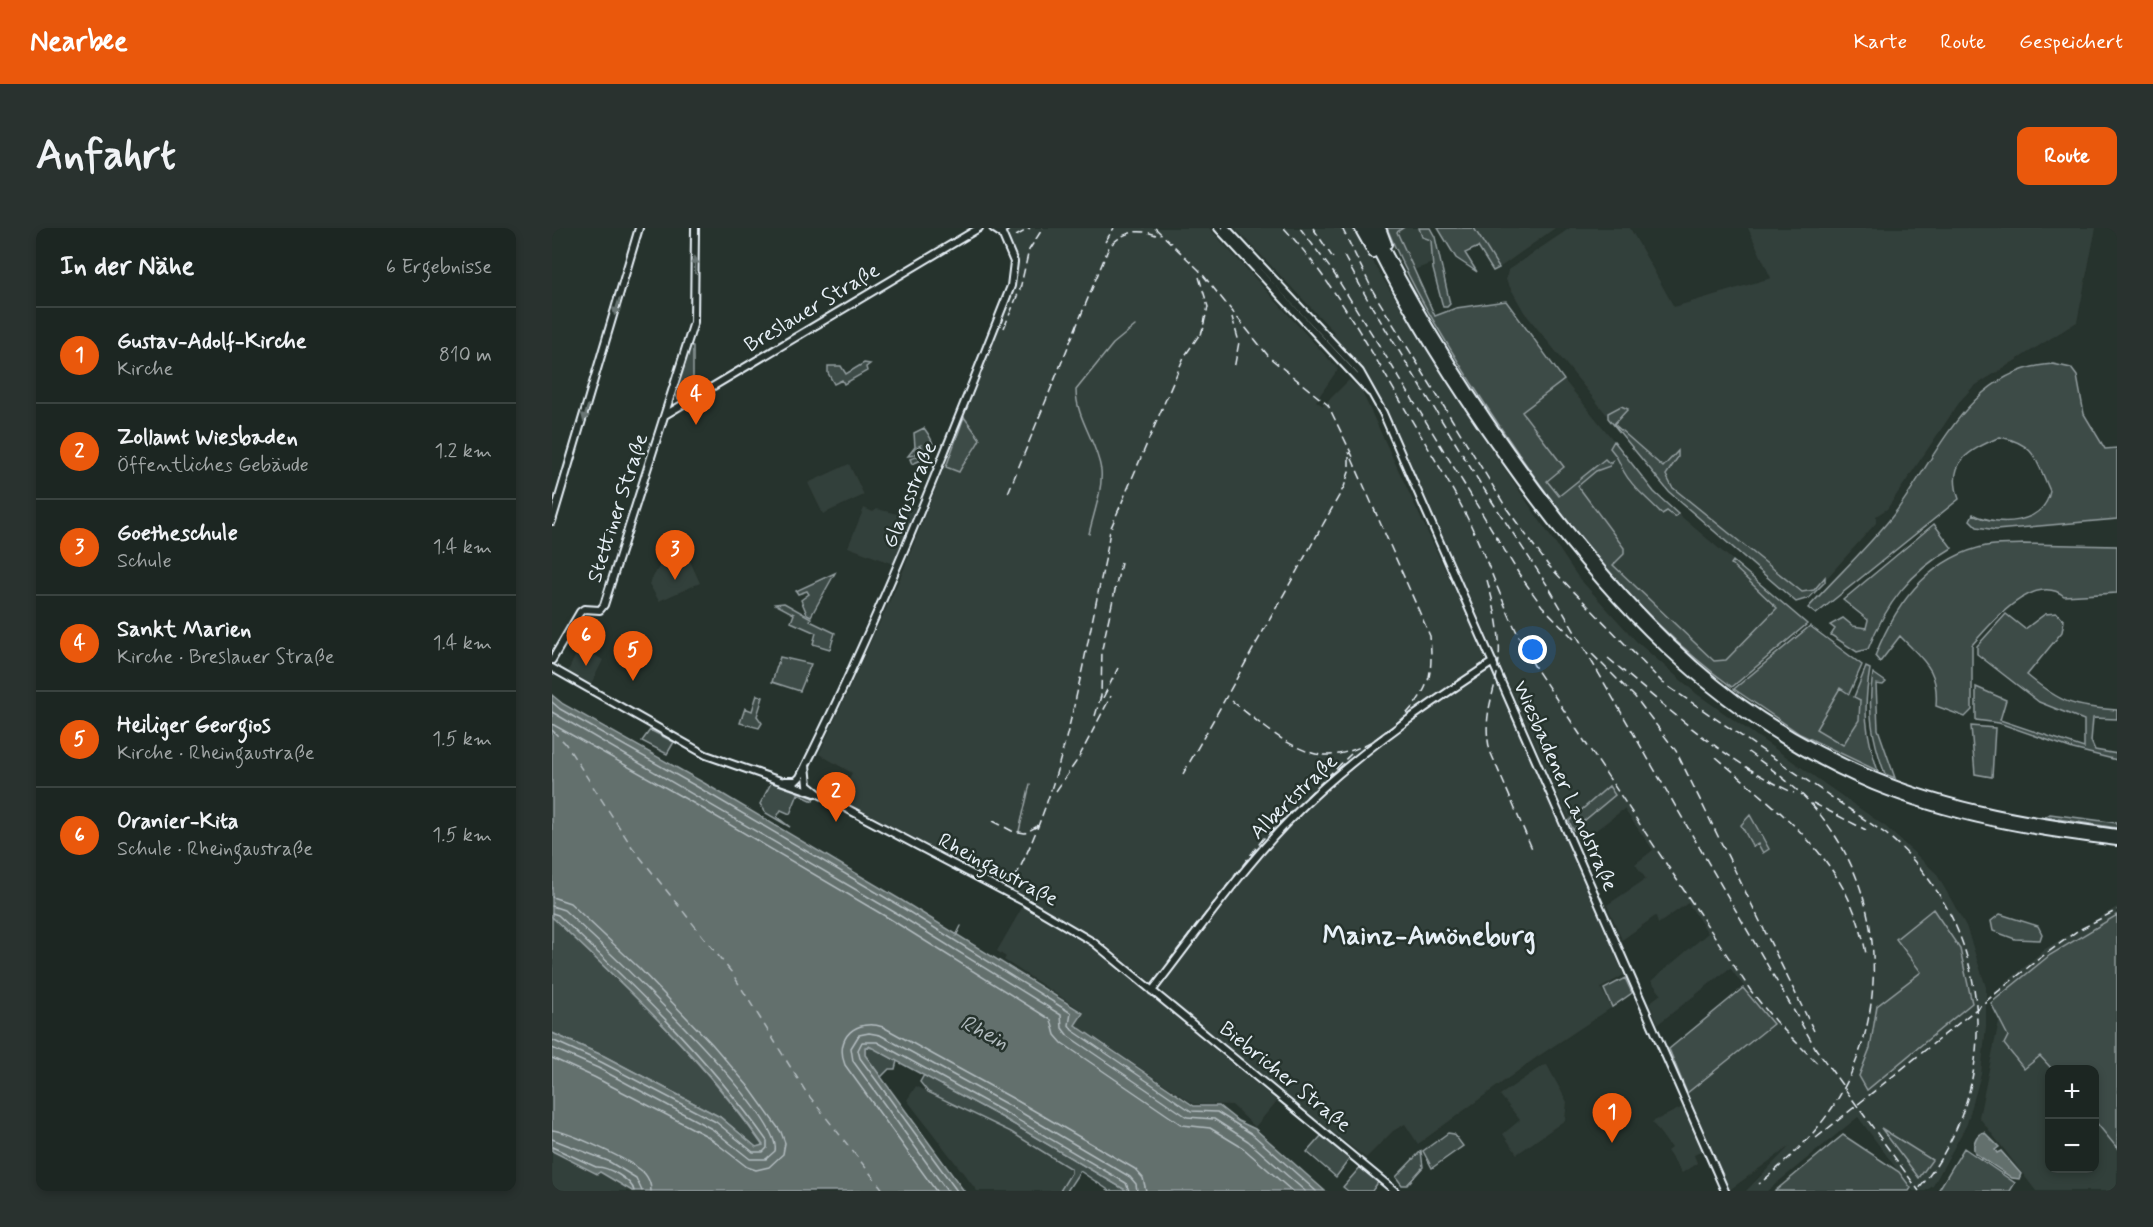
<!DOCTYPE html>
<html lang="de">
<head>
<meta charset="utf-8">
<style>
	:root { --surface:#1c2622; --page:#29322f; --text:#f1f3f6; --muted:#a0a5a5; --line:#3a4340; --accent:#ea580c }
	body { margin:0; font-family:Mynerve,sans-serif; background:var(--page); color:var(--text) }
	.controls { position:absolute; right:18px; bottom:18px; display:grid; overflow:hidden; border-radius:12px; box-shadow:0 3px 9px #0003 }
	.controls button { width:54px; height:54px; display:grid; place-items:center; padding:0; border:0; border-bottom:2px solid var(--line); background:var(--surface); color:var(--text); font:30px sans-serif }
	.you { position:absolute; left:981px; top:422px; width:21px; height:21px; margin:-15px; border:4px solid #fff; border-radius:50%; background:#1a73e8; box-shadow:0 0 0 9px #1a73e833 }
	.badge { display:grid; place-items:center; width:39px; height:39px; border-radius:50%; background:var(--accent); color:#fff; font-size:20px; font-weight:700 }
	.pin { position:absolute; translate:-50% -50px; filter:drop-shadow(0 2px 3px #0008) }
	.pin::after { content:''; position:absolute; top:32px; width:21px; height:18px; background:inherit; clip-path:polygon(0 0,100% 0,50% 100%) }
	.list { margin:0; padding:0; list-style:none }
	h2 { display:flex; justify-content:space-between; align-items:center; height:78px; margin:0; padding:0 24px; font-size:26px }
	h2 small { font-size:20px; font-weight:400; color:var(--muted) }
	.list li { display:grid; grid-template-columns:39px 1fr auto; gap:18px; align-items:center; box-sizing:border-box; height:96px; padding:0 24px; border-top:2px solid var(--line) }
	.list b { display:block; font-size:22px; white-space:nowrap }
	.list p { margin:0; font-size:20px; white-space:nowrap; color:var(--muted) }
	.list em { font-size:20px; font-style:normal; color:var(--muted) }
	.map { position:relative; flex:none; width:1565px; height:963px; overflow:hidden; border-radius:12px }
	header { display:flex; align-items:center; gap:36px; box-sizing:border-box; height:84px; padding:0 30px; background:var(--accent); color:#fff }
	header strong { font-size:28px }
	nav { display:flex; gap:33px; margin-inline-start:auto; font-size:21px }
	.intro { display:flex; align-items:center; justify-content:space-between; box-sizing:border-box; height:144px; padding:0 36px }
	h1 { margin:0; font-size:42px }
	.button { padding:15px 27px; border-radius:12px; background:var(--accent); color:#fff; font-size:21px; font-weight:700 }
	main { display:flex; gap:36px; padding:0 36px }
	aside { flex:1; background:var(--surface); border-radius:12px; box-shadow:0 3px 9px #0003 }
	.map>svg:first-child { display:block }
	.built { fill:#333f3a; fill-rule:evenodd }
	.green { fill:#3e4b47; stroke:#939ea0; stroke-width:1.5 }
	.water { fill:#636f6d; stroke:#98a3a5; stroke-width:1.5 }
	.lines { fill:none; stroke-linecap:round; stroke-linejoin:round }
	.shore { stroke:#b3bdc0; stroke-width:1.5 }
	.stream { stroke:#98a3a5; stroke-width:1.5 }
	.ferry { stroke:#b3bdc0; stroke-width:1.5; stroke-dasharray:8 6; stroke-linecap:butt }
	.secondary-casing { stroke:#e8f1f8; stroke-width:10 }
	.highway-casing { stroke:#e8f1f8; stroke-width:12 }
	.secondary { stroke:#26332d; stroke-width:6 }
	.highway { stroke:#26332d; stroke-width:8 }
	.rail { stroke:#e8f1f8; stroke-width:1.5; stroke-dasharray:9 4.5; stroke-linecap:butt }
	.oneway { fill:#6a7674 }
	.labels { text-anchor:middle; dominant-baseline:central; stroke-width:5; stroke-linejoin:round; paint-order:stroke }
	.street-label { font-size:21px; fill:#e8f1f8; stroke:#26332d }
	.water-label { font-size:22px; font-style:italic; fill:#b3bdc0; stroke:#26332d }
	.district-label { font-size:27px; font-weight:bold; fill:#e8f1f8; stroke:#26332d }
</style>
</head>
<body>
<header>
<strong>Nearbee</strong>
<nav><a>Karte</a><a>Route</a><a>Gespeichert</a></nav>
</header>
<div class="intro"><h1>Anfahrt</h1><a class="button">Route</a></div>
<main>
<aside>
<h2>In der Nähe<small>6 Ergebnisse</small></h2>
<ul class="list">
<li><span class="badge">1</span><div><b>Gustav-Adolf-Kirche</b><p>Kirche</p></div><em>810 m</em></li>
<li><span class="badge">2</span><div><b>Zollamt Wiesbaden</b><p>Öffentliches Gebäude</p></div><em>1.2 km</em></li>
<li><span class="badge">3</span><div><b>Goetheschule</b><p>Schule</p></div><em>1.4 km</em></li>
<li><span class="badge">4</span><div><b>Sankt Marien</b><p>Kirche · Breslauer Straße</p></div><em>1.4 km</em></li>
<li><span class="badge">5</span><div><b>Heiliger Georgios</b><p>Kirche · Rheingaustraße</p></div><em>1.5 km</em></li>
<li><span class="badge">6</span><div><b>Oranier-Kita</b><p>Schule · Rheingaustraße</p></div><em>1.5 km</em></li>
</ul>
</aside>
<div class="map">
<svg width="1565" height="963" viewBox="0 0 1565 963">
	<rect width="100%" height="100%" fill="#26332d"/>
	<filter id="ink" filterUnits="userSpaceOnUse"><feTurbulence type="fractalNoise" baseFrequency=".0167" numOctaves="2"/><feDisplacementMap in="SourceGraphic" scale="12" xChannelSelector="R" yChannelSelector="G"/><feConvolveMatrix kernelMatrix="1 2 1 2 8 2 1 2 1" color-interpolation-filters="sRGB"/></filter>
	<g filter="url(#ink)">
		<!-- built -->
		<path class="built" d="M 456,0 L 657,0 L 786,141 L 764,173 L 771,178 L 797,152 L 809,162 L 934,429 L 928,437 L 808,524 L 744,581 L 686,646 L 600,755 L 548,713 L 286,571 L 300,545 L 267,526 L 349,348 L 467,50 L 464,26 L 454,8 Z
			M 683,0 L 800,0 L 900,163 L 1026,349 L 1085,414 L 1145,466 L 1334,599 L 1384,645 L 1414,698 L 1434,759 L 1434,798 L 1429,846 L 1415,896 L 1381,958 L 1373,963 L 1361,963 L 1306,889 L 1215,963 L 1194,963 L 1238,918 L 1176,963 L 1135,865 L 1220,796 L 1178,740 L 1106,796 L 1097,775 L 1109,766 L 1099,753 L 1156,705 L 1136,675 L 1106,696 L 1104,688 L 1102,689 L 1070,712 L 1055,677 L 1094,651 L 1083,636 L 1101,622 L 1072,581 L 1027,615 L 852,221 L 813,142 L 781,108 L 782,104 Z
			M 851,0 L 867,0 L 879,12 L 883,34 L 862,42 L 844,4 Z
			M 922,0 L 1003,0 L 947,40 Z
			M 1018,0 L 1078,0 L 1122,79 L 1219,50 L 1196,0 L 1544,0 L 1525,94 L 1421,159 L 1409,172 L 1335,281 L 1324,288 L 1324,295 L 1257,370 L 1244,374 L 1117,264 L 972,84 L 954,52 L 956,42 Z
			M 1012,152 L 1112,274 L 1237,380 L 1172,443 L 1061,337 L 995,253 L 1012,239 L 970,184 Z
			M 297,236 L 312,267 L 271,286 L 256,255 Z
			M 364,279 L 341,336 L 296,319 L 312,280 L 321,284 L 325,281 L 349,287 L 357,280 Z
			M 115,325 L 138,333 L 148,355 L 107,373 L 97,356 Z
			M 28,418 L 51,432 L 39,456 L 16,443 Z
			M 936,441 L 941,445 L 1072,747 L 1049,760 L 1059,780 L 985,829 L 866,916 L 853,896 L 841,903 L 814,930 L 735,869 L 618,772 L 608,760 L 706,632 L 753,582 L 830,516 Z
			M 1288,460 L 1308,472 L 1307,492 L 1291,517 L 1264,501 Z
			M 471,678 L 540,718 L 725,873 L 703,899 L 680,877 L 642,876 L 522,796 L 532,784 L 452,732 L 454,729 L 445,723 Z
			M 1565,679 L 1565,687 L 1498,727 L 1445,769 L 1442,765 L 1493,721 Z
			M 1565,716 L 1565,963 L 1484,963 L 1427,889 L 1447,793 ZM 1498,842 L 1542,842 L 1542,940 L 1498,940 Z
			M 995,837 L 1015,874 L 1013,892 L 965,926 L 951,906 L 968,892 L 948,867 L 990,838 Z
			M 364,858 L 462,906 L 519,942 L 508,963 L 425,963 L 355,872 Z
			M 1133,878 L 1153,922 L 1142,927 L 1145,935 L 1130,945 L 1115,923 L 1119,920 L 1100,894 Z
			M 0,923 L 45,946 L 48,944 L 80,963 L 0,963 Z"/>
		<!-- green -->
		<path class="green" d="M 835,0 L 851,0 L 845,4 L 883,88 L 904,80 L 954,73 L 1012,152 L 970,184 L 1012,239 L 995,253 L 1007,268 L 1053,231 L 1057,235 L 1060,233 L 1058,238 L 1044,243 L 1026,258 L 1072,320 L 1072,326 L 1061,337 L 1162,433 L 1174,432 L 1225,380 L 1179,336 L 1181,333 L 1255,396 L 1180,459 C 1074,382 990,265 920,156 C 889,106 857,55 835,0 Z
			M 867,0 L 878,0 L 883,9 L 898,76 L 895,79 L 891,79 L 881,41 L 879,12 L 870,9 Z
			M 886,0 L 922,0 L 947,40 L 941,43 L 926,19 L 913,25 L 925,44 L 904,30 Z
			M 138,117 L 141,118 L 141,163 L 126,171 L 123,165 Z
			M 312,135 L 318,136 L 314,139 L 315,143 L 292,156 L 290,152 L 282,156 L 276,145 L 276,138 L 289,138 L 294,146 Z
			M 1501,136 L 1519,140 L 1525,148 L 1532,186 L 1553,221 L 1565,220 L 1565,291 L 1444,302 L 1425,299 L 1418,292 L 1421,286 C 1446,299 1492,297 1498,263 C 1484,232 1484,216 1448,209 C 1416,223 1394,234 1407,271 L 1264,386 L 1256,380 C 1283,350 1314,321 1339,290 C 1385,232 1414,141 1501,136 Z
			M 1069,178 L 1076,181 L 1062,196 L 1111,239 L 1126,223 L 1126,229 L 1114,247 L 1120,259 L 1250,364 L 1262,362 L 1273,349 L 1273,354 L 1257,370 L 1244,374 L 1117,264 L 1056,190 L 1056,185 Z
			M 412,189 L 428,211 C 422,224 413,232 407,244 L 394,239 Z
			M 372,200 C 390,224 381,227 360,236 L 358,231 L 373,226 L 369,217 L 365,219 L 363,227 L 356,228 L 363,219 L 362,205 Z
			M 1062,213 L 1102,264 L 1126,286 L 1123,289 L 1115,283 L 1110,286 C 1098,272 1081,261 1072,244 C 1066,233 1068,231 1058,220 Z
			M 1382,296 L 1400,320 C 1358,344 1334,376 1316,421 L 1305,424 L 1279,407 L 1283,401 L 1278,397 L 1291,390 L 1301,398 L 1314,400 L 1316,392 L 1291,372 Z
			M 1471,316 L 1565,318 L 1565,365 L 1512,368 C 1482,344 1438,396 1420,417 L 1420,482 L 1413,489 L 1384,478 C 1387,441 1372,433 1348,408 L 1328,434 L 1323,428 C 1343,377 1376,330 1434,318 C 1445,316 1459,317 1471,316 Z
			M 283,345 L 259,388 L 255,386 L 249,372 L 257,366 L 255,363 L 246,366 L 244,363 Z
			M 232,375 L 259,390 L 258,393 L 283,405 L 278,421 L 261,416 L 264,405 L 239,394 L 242,386 L 223,376 Z
			M 1505,385 L 1512,393 L 1510,404 L 1475,447 C 1510,476 1520,478 1565,482 L 1565,491 L 1541,490 L 1539,513 L 1543,522 L 1565,526 L 1565,532 L 1521,521 L 1447,495 L 1424,492 L 1424,459 L 1454,472 L 1448,492 L 1532,520 L 1532,492 L 1487,474 L 1425,426 L 1425,418 L 1454,386 L 1473,401 L 1493,386 Z
			M 1258,398 L 1310,437 L 1297,466 L 1288,460 L 1264,501 L 1291,517 L 1307,492 L 1308,472 L 1302,469 L 1314,439 L 1318,441 C 1311,481 1313,505 1326,543 L 1248,506 L 1182,461 Z
			M 228,429 L 259,436 L 248,463 L 220,454 Z
			M 1321,445 L 1334,454 L 1331,457 L 1324,456 L 1326,501 L 1343,550 L 1333,546 C 1320,511 1315,482 1321,445 Z
			M 205,467 L 211,469 L 205,488 L 210,495 L 207,500 L 188,495 L 193,480 L 200,483 Z
			M 1419,498 L 1443,500 L 1440,549 L 1423,546 Z
			M 98,502 L 122,514 L 115,526 L 90,513 Z
			M 216,553 L 262,570 L 261,573 L 246,566 L 238,586 L 229,582 L 225,589 L 238,599 L 214,585 L 208,576 L 219,555 Z
			M 1057,558 L 1063,567 L 1021,602 L 1017,593 Z
			M 1498,586 L 1565,595 L 1565,600 L 1493,589 Z
			M 1198,587 L 1217,621 L 1211,625 L 1206,616 L 1201,619 L 1189,597 Z
			M 1381,681 L 1408,721 L 1420,775 L 1315,862 L 1307,848 L 1318,820 L 1325,778 L 1369,744 L 1344,711 Z
			M 1448,686 L 1486,698 L 1490,706 L 1488,712 L 1463,711 L 1441,703 L 1439,693 Z
			M 1565,687 L 1565,920 L 1543,893 L 1542,842 L 1500,841 L 1488,828 L 1472,841 L 1452,816 L 1456,808 L 1439,775 L 1498,727 Z
			M 0,689 C 19,705 36,722 53,739 C 111,795 165,852 211,918 L 204,919 L 168,889 L 52,828 L 0,805 Z
			M 1073,750 L 1080,765 L 1060,779 L 1052,761 Z
			M 1191,760 L 1221,796 L 1135,865 L 1117,821 Z
			M 313,819 L 322,820 L 345,833 L 343,841 L 337,841 L 329,849 L 313,827 Z
			M 372,847 L 451,890 L 575,963 L 558,963 L 528,943 L 515,963 L 508,963 L 519,945 L 519,941 L 459,904 L 376,864 L 368,854 Z
			M 1329,900 L 1380,932 L 1367,950 Z
			M 896,905 L 902,906 L 911,918 L 880,940 L 871,923 Z
			M 770,907 L 799,929 L 784,949 L 755,924 Z
			M 1291,907 L 1347,944 L 1359,960 L 1357,963 L 1223,963 Z
			M 1412,920 L 1463,955 L 1458,963 L 1386,963 Z
			M 869,923 L 871,939 L 855,957 L 850,957 L 844,949 Z
			M 810,937 L 827,953 L 820,963 L 796,963 L 791,959 Z"/>
		<!-- water -->
		<path class="water" d="M 0,467 L 11,476 L 152,555 L 349,672 L 531,785 L 523,797 L 642,878 L 667,878 L 686,893 L 703,901 L 773,963 L 575,963 L 451,890 L 317,818 L 313,819 L 313,827 L 412,963 L 80,963 L 48,944 L 45,946 L 0,923 L 0,805 L 52,828 L 168,889 L 204,919 L 211,917 C 152,831 75,760 0,689 Z
			M 1432,904 L 1447,919 L 1443,922 L 1445,925 L 1449,923 L 1469,946 L 1467,951 L 1460,950 L 1423,925 C 1420,918 1423,906 1432,904 Z"/>
		<g class="lines">
			<!-- shore -->
			<path class="shore" d="M 0,474 L 8,481 L 149,561 L 346,677 L 519,785 L 517,797 L 520,802 L 639,883 L 665,884 L 700,906 L 764,963
				M 0,484 L 342,684 L 509,787 L 510,800 L 516,808 L 635,889 L 662,891 L 696,913 L 753,963
				M 0,496 L 141,575 L 338,691 L 499,792 L 503,807 L 510,815 L 630,897 L 658,900 L 691,920 L 740,963
				M 0,669 L 18,675 L 87,740 L 160,816 L 196,858 L 229,904 L 233,915 L 231,926 L 217,939 L 204,942 L 195,939 L 155,908 L 42,849 L 0,830
				M 0,678 L 12,682 C 45,712 232,887 223,923 L 214,931 L 198,931 L 160,901 L 46,840 L 0,820
				M 0,685 L 6,687 C 81,757 155,828 215,913 L 215,920 L 211,924 L 201,924 L 164,894 L 49,834 L 0,812
				M 0,902 C 15,903 83,934 93,946 C 97,951 99,956 99,963
				M 0,911 L 56,933 L 84,950 L 90,963
				M 0,919 L 44,939 C 55,938 80,952 82,963
				M 384,963 L 293,837 C 282,809 305,790 331,799 L 462,871 L 583,941 L 591,950 L 594,963
				M 395,963 L 301,833 L 299,820 L 307,807 L 317,805 L 328,807 L 458,878 L 578,949 L 584,956 L 585,963
				M 405,963 L 308,830 L 306,822 L 310,814 L 325,814 L 454,885 L 574,955 L 577,963"/>
			<!-- stream -->
			<path class="stream" d="M 537,306 C 541,287 551,262 549,242 C 545,214 524,190 524,162 L 561,116 L 583,98
				M 467,603 L 478,556
				M 404,708 L 409,698"/>
			<!-- ferry -->
			<path class="ferry" d="M 0,502 L 13,515 L 80,619 L 180,745 L 254,864 L 332,963"/>
			<defs>
				<path id="secondary" d="M 441,0 L 447,4 L 453,0
					M 666,0 L 818,164
					M 674,0 L 808,144 L 831,185 L 1173,963
					M 113,187 L 427,0
					M 0,293 L 87,0
					M 0,432 L 28,384 L 32,381 L 48,382 L 52,377 L 142,94 L 143,0
					M 0,440 L 154,527 L 263,565
					M 254,537 L 256,557 L 267,566 L 471,673 L 541,714 L 843,963
					M 232,553 L 244,553 L 248,549 C 328,390 393,224 459,58 L 462,34 L 449,3
					M 600,763 C 652,696 700,625 763,567 C 817,517 880,474 941,434"/>
				<path id="highway" d="M 807,0 L 821,25
					M 814,0 C 853,80 900,155 952,228 C 1051,368 1160,489 1321,557 C 1399,589 1482,603 1565,613
					M 822,0 C 876,107 942,208 1016,302 C 1067,365 1121,426 1187,474 C 1229,504 1276,530 1324,550 C 1401,582 1482,595 1565,606
					M 829,0 L 835,16"/>
			</defs>
			<!-- secondary casing -->
			<use href="#secondary" class="secondary-casing"/>
			<!-- highway casing -->
			<use href="#highway" class="highway-casing"/>
			<!-- secondary -->
			<use href="#secondary" class="secondary"/>
			<!-- highway -->
			<use href="#highway" class="highway"/>
			<!-- rail -->
			<path class="rail" d="M 603,0 L 647,42 L 718,130 L 776,177 L 802,231
				M 732,0 C 779,51 814,114 849,174 C 870,210 892,245 911,281 C 937,333 954,389 983,439 L 1199,763 L 1223,793 L 1268,838
				M 748,0 L 781,44 L 840,138 L 967,346 L 990,378 L 1022,411
				M 761,0 L 781,30
				M 790,0 L 822,65 L 955,281 L 996,337 L 1111,455 L 1334,606 C 1442,695 1456,857 1365,963
				M 464,8 L 478,0
				M 553,14 L 562,0
				M 792,28 L 817,74 L 928,255 L 999,363 L 1264,821 L 1367,963
				M 647,49 L 656,79 L 649,107
				M 680,89 L 687,114 L 682,141
				M 452,100 L 468,61 L 477,22 L 491,0
				M 456,265 L 557,19 C 571,4 585,0 604,7
				M 935,352 C 942,377 949,404 947,431 C 944,466 929,486 938,523 L 981,623
				M 1040,426 L 1083,469 L 1124,523 L 1262,803
				M 1056,430 C 1115,480 1171,532 1242,565
				M 551,470 L 566,440
				M 680,473 C 704,492 730,516 760,525 C 801,538 867,488 877,449 C 880,435 879,422 878,408 L 797,224
				M 543,488 L 549,468 L 550,421 L 569,335
				M 1196,524 C 1218,540 1241,556 1259,576 C 1334,659 1341,784 1282,877 C 1262,908 1235,933 1207,956
				M 1164,529 C 1231,587 1298,633 1314,726
				M 631,546 L 792,259 L 797,244 L 797,228
				M 504,563 L 526,531 L 559,468
				M 1261,575 L 1314,602
				M 441,593 L 460,603 L 473,605 L 484,599 L 487,593
				M 463,650 C 514,550 530,436 554,328 L 558,302 L 632,129 L 652,100
				M 616,734 L 711,611 L 799,526
				M 1264,910 L 1484,733 L 1525,703 L 1565,682"/>
		</g>
		<!-- one-way arrows -->
		<defs><path id="oneway-solid" d="M-6-.8H1V-3.2L6.5 0L1 3.2V.8H-6Z" transform="scale(1.5)"/></defs>
		<g class="oneway">
			<use href="#oneway-solid" transform="translate(143 37) rotate(-91)"/>
			<use href="#oneway-solid" transform="translate(65 79) rotate(107)"/>
			<use href="#oneway-solid" transform="translate(34 185) rotate(107)"/>
		</g>
	</g>
	<g class="labels">
		<!-- street labels -->
		<g class="street-label">
			<text transform="translate(260 80) rotate(-31)">Breslauer Straße</text>
			<text transform="translate(358 267) rotate(-68)">Glarusstraße</text>
			<text transform="translate(66 280) rotate(-72)">Stettiner Straße</text>
			<text transform="translate(1013 558) rotate(66)">Wiesbadener Landstraße</text>
			<text transform="translate(742 569) rotate(-44)">Albertstraße</text>
			<text transform="translate(446 642) rotate(28)">Rheingaustraße</text>
			<text transform="translate(733 849) rotate(39)">Biebricher Straße</text>
		</g>
		<!-- water labels -->
		<g class="water-label">
			<text transform="translate(432 805) rotate(27)">Rhein</text>
		</g>
		<!-- district labels -->
		<g class="district-label">
			<text x="877" y="708">Mainz-Amöneburg</text>
		</g>
	</g>
</svg>
<div class="controls">
<button>+</button>
<button>−</button>
</div>
<div class="you"></div>
<div class="pin badge" style="left:1060px;top:915px">1</div>
<div class="pin badge" style="left:284px;top:594px">2</div>
<div class="pin badge" style="left:123px;top:352px">3</div>
<div class="pin badge" style="left:144px;top:197px">4</div>
<div class="pin badge" style="left:81px;top:453px">5</div>
<div class="pin badge" style="left:34px;top:438px">6</div>
</div>
</main>
</body>
</html>
